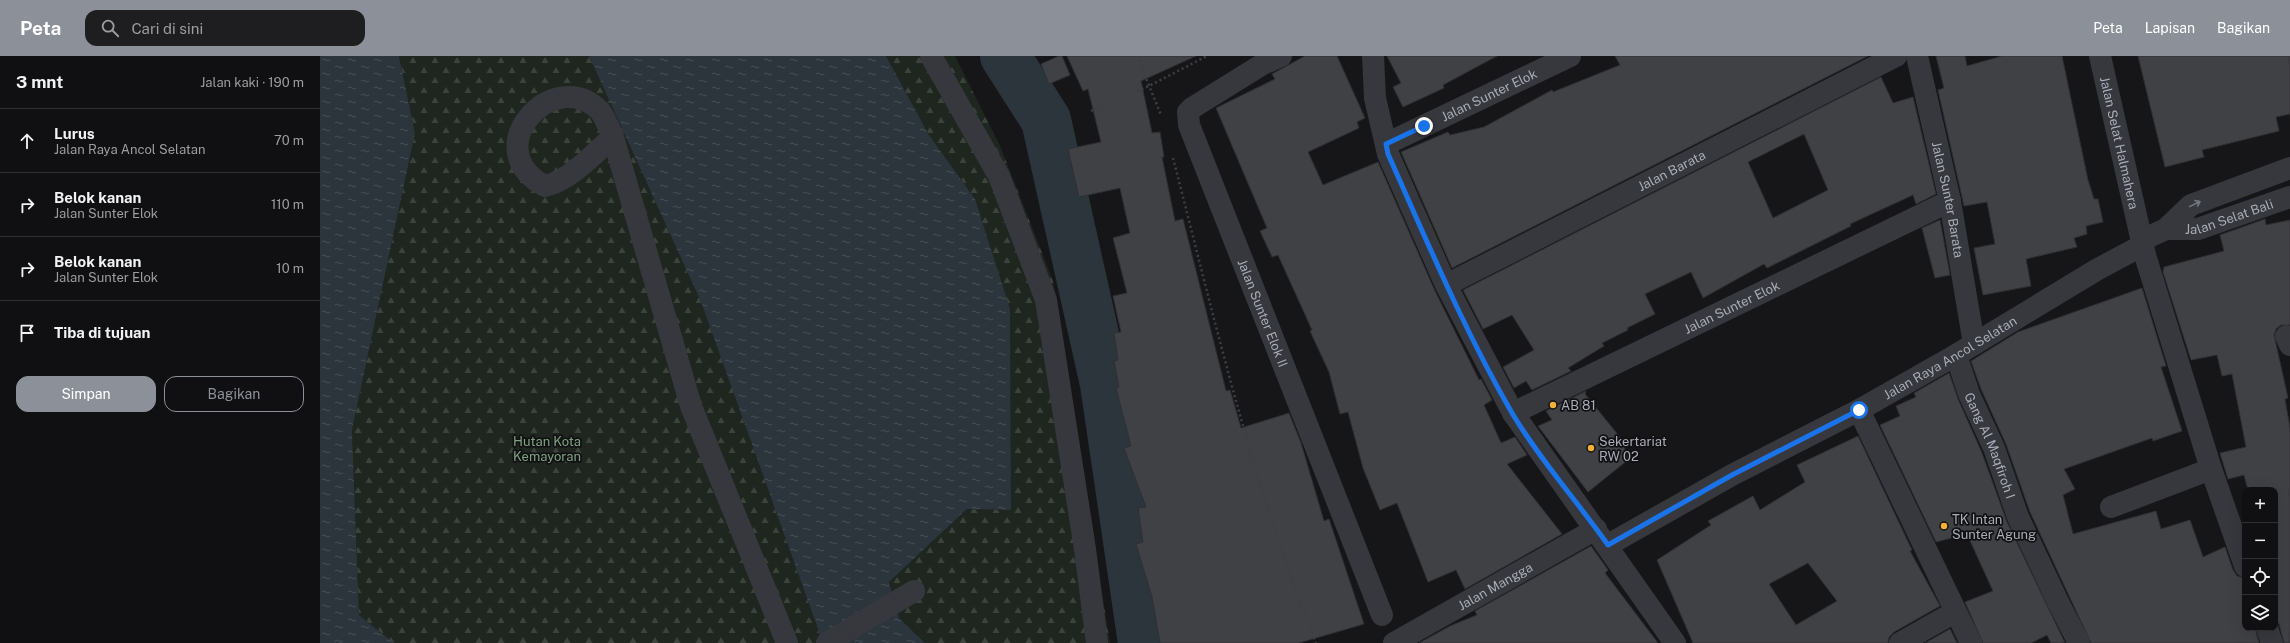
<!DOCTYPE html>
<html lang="id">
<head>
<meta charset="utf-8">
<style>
	:root { --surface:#101012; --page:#1e1e20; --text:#f1f3f6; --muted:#9c9d9f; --line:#303032; --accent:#8c9099 }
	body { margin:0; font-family:"Public Sans",sans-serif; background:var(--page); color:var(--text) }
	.controls { position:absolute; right:12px; bottom:12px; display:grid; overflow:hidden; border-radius:8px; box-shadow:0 4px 16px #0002 }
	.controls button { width:36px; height:36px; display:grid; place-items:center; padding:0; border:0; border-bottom:1px solid var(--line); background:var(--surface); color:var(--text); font:20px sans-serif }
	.stop { position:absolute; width:12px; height:12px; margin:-9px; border:3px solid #1a73e8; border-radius:50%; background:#fff }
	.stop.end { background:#1a73e8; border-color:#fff; box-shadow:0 1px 4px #0008 }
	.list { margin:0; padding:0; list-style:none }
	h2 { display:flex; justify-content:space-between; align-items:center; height:52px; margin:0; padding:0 16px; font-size:17px }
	h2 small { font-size:13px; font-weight:400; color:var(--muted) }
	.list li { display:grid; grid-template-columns:26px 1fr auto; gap:12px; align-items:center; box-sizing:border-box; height:64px; padding:0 16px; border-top:1px solid var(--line) }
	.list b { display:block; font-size:15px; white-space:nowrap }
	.list p { margin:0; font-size:13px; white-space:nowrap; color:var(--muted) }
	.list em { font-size:13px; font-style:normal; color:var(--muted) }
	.actions { display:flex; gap:8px; padding:12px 16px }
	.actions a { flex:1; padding:9px 0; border:1px solid var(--accent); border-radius:12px; text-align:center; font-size:14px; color:var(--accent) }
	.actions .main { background:var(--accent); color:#fff }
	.icon { flex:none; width:22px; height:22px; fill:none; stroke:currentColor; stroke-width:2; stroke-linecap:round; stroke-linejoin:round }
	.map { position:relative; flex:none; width:1970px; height:587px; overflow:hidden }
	header { display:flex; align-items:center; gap:24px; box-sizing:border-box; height:56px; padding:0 20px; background:var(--accent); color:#fff }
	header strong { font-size:19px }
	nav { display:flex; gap:22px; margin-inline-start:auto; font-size:14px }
	.search { width:280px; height:36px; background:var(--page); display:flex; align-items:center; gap:10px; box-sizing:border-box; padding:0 14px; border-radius:12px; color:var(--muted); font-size:15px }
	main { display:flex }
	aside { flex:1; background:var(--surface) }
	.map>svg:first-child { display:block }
	.forest { fill:url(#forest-firs) }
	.water { fill:url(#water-ripples) }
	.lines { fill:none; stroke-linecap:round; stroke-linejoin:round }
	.river { stroke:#2c353c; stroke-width:50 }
	.building { fill:#404145; stroke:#303034; fill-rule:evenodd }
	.path { stroke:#3d3f44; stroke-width:2.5; stroke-dasharray:2 3; stroke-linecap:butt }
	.minor { stroke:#37383d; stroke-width:22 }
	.oneway { stroke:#757881 }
	.route { stroke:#1a73e8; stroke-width:5 }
	.poi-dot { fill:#f2b134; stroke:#111113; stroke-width:1.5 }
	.labels { text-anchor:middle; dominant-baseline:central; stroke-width:3.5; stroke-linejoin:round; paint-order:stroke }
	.street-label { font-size:13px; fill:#a8adb8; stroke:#111113 }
	.poi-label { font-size:13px; fill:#a8adb8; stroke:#111113; text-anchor:start }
	.park-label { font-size:13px; fill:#7fa381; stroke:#111113 }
</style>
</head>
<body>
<header>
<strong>Peta</strong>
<div class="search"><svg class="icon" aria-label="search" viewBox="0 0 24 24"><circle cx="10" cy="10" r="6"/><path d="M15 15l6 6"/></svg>Cari di sini</div>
<nav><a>Peta</a><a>Lapisan</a><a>Bagikan</a></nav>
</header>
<main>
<aside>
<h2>3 mnt<small>Jalan kaki · 190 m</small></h2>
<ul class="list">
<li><svg class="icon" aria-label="ahead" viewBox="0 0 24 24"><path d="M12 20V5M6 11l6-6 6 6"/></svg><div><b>Lurus</b><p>Jalan Raya Ancol Selatan</p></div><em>70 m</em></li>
<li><svg class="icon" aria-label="right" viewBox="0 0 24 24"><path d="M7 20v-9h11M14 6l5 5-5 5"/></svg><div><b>Belok kanan</b><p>Jalan Sunter Elok</p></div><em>110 m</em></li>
<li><svg class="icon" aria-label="right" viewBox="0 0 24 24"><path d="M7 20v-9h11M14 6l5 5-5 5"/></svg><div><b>Belok kanan</b><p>Jalan Sunter Elok</p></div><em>10 m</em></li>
<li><svg class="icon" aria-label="arrive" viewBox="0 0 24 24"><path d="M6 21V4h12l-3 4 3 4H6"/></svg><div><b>Tiba di tujuan</b></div></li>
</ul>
<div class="actions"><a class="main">Simpan</a><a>Bagikan</a></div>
</aside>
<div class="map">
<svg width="1970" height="587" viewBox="0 0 1970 587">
	<defs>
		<pattern id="forest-firs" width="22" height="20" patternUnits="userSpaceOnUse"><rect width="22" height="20" fill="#1e261f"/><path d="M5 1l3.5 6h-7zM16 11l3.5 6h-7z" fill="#3c433d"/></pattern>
		<pattern id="water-ripples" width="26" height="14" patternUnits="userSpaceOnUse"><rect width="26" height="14" fill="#2c353c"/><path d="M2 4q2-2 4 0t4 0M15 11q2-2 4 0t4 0" fill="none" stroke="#485056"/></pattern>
	</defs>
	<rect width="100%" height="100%" fill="#161618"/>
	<!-- forest -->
	<path class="forest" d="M 79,0 L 269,0 L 381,246 L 503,587 L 74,587 L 39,559 L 32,374 L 95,77 Z
		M 566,0 L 635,0 L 681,92 L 733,225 L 790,587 L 605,587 L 579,562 L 569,526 L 647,453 L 691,454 L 690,254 L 655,143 L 609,79 Z"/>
	<!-- water -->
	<path class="water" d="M 0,0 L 79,0 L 95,77 L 32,374 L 39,559 L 74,587 L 0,587 Z
		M 269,0 L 566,0 L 609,79 L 655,143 L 690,253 L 691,454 L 647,453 L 569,526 L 579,562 L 605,587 L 503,587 L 381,246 Z"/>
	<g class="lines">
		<!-- river -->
		<path class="river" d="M 685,0 L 726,64 L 785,328 L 823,587"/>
	</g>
	<!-- building -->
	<path class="building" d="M 739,0 L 742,0 L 750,19 L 729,28 L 721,8 Z
		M 747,0 L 876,0 L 821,25 L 832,77 L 840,76 L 844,101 L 842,101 L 855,165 L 863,163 L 906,335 L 910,334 L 921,372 L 969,357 L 981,387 L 1004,465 L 1009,463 L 1044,568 L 979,587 L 840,587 L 832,541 L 816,488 L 823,486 L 818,452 L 826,451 L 804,392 L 811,390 L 796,332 L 799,331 L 794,305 L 798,304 L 794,277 L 801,276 L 793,240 L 807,237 L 793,182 L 810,177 L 800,132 L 759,141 L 748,93 L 781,86 L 768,33 L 763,35 Z
		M 985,0 L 1017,0 L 1045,62 L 1037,66 L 1039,72 L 988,96 L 1003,129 L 1058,106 L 1115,235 L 1159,324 L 1161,323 L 1172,344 L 1164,349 L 1181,387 L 1195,381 L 1207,399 L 1187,408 L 1242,478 L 1145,533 L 1136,514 L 1108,526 L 1077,447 L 1060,454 L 1043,412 L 1028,356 L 1020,358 L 1009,316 L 990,275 L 992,274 L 958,199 L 952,201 L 940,175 L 947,172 L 896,52 L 955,23 L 952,18 Z
		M 1067,0 L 1177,0 L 1123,29 L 1124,32 L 1083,51 L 1073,31 L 1081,27 Z
		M 1295,0 L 1548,0 L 1132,212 L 1081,96 L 1128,76 L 1130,79 L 1164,71 L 1232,34 L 1233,36 L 1300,9 Z
		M 1616,0 L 1645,0 L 1647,10 L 1682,0 L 1742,0 L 1768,124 L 1774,143 L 1778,143 L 1783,166 L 1766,170 L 1767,178 L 1754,182 L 1757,191 L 1706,203 L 1711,230 L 1663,239 L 1654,192 L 1675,188 L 1667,146 L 1644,150 L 1618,34 L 1624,32 Z
		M 1818,0 L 1970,0 L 1970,58 L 1956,61 L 1959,75 L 1882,94 L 1884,101 L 1845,111 Z
		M 1561,21 L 1573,47 L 1593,41 L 1616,138 L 1596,148 L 1593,139 L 1530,168 L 1531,170 L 1447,212 L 1444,208 L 1383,242 L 1371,216 L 1325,238 L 1335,258 L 1307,272 L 1308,274 L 1282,287 L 1284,290 L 1248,312 L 1251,315 L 1212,334 L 1206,325 L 1194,332 L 1183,311 L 1214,294 L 1192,259 L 1163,273 L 1143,234 ZM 1484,78 L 1508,134 L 1453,162 L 1428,106 Z
		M 1945,163 L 1946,169 L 1970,164 L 1970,269 L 1961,269 L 1956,273 L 1954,279 L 1968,342 L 1965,343 L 1970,372 L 1970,587 L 1964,587 L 1959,568 L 1955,562 L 1955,434 L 1928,434 L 1924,419 L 1908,423 L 1900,397 L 1926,391 L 1912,318 L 1902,320 L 1897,299 L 1871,304 L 1843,216 L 1844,211 L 1904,195 L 1900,179 Z
		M 1620,164 L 1630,219 L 1615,222 L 1602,172 Z
		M 1822,232 L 1846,310 L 1841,311 L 1862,375 L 1833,385 L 1832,382 L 1744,413 L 1755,433 L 1743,439 L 1753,478 L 1836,455 L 1841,473 L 1870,464 L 1883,501 L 1905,491 L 1913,514 L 1917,520 L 1925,522 L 1925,572 L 1935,572 L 1939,587 L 1771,587 L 1710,456 L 1686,388 L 1661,333 L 1651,305 L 1698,276 Z
		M 1629,317 L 1638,343 L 1662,397 L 1687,466 L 1745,587 L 1731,587 L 1727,579 L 1711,587 L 1663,587 L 1645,546 L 1673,535 L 1647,478 L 1616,486 L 1560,369 L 1580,360 L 1576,350 L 1596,341 L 1594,337 Z
		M 1266,335 L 1265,338 L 1299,380 L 1309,403 L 1268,436 L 1218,370 L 1232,364 L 1226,355 Z
		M 1538,380 L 1592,494 L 1590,495 L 1620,550 L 1574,576 L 1569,581 L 1568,587 L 1373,587 L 1337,504 L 1391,469 L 1388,465 L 1433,440 L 1440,454 L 1485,426 L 1477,409 ZM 1488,507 L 1517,545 L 1476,569 L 1449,528 Z
		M 1271,490 L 1288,514 L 1285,517 L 1338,587 L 1099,587 L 1130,570 L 1157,559 L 1155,555 Z
		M 1630,573 L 1637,587 L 1605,587 Z"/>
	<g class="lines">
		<!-- path -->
		<path class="path" d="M 817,0 L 841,59
			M 771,55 L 829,30 L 887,0
			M 853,102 C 895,265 933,431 996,587"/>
		<!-- minor -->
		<g class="minor">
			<path d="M 611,0 L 679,120 L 726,244 L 765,493 L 777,587"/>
			<path id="s1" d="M 961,0 L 943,8 L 872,52 L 868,56 L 869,69 L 1062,559"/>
			<path d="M 1053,0 L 1055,42 L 1068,98 L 1126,229 L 1193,357 L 1355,587"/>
			<path id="s2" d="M 1597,0 L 1630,145 L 1654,288"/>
			<path id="s3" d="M 1780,0 L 1825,199 L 1891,413 L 1925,510"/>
			<path d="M 293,81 C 273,98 251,124 225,130 C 156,93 233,9 279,54 C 285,60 289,73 293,81 L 371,350 L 467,587"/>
			<path id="s4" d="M 1066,88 L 1250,0"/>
			<path id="s5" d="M 1846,173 L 1878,173 L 1970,141"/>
			<path d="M 1822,184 L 1846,173 L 1871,149 L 1970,112"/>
			<path id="s6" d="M 1126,229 L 1576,0"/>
			<path d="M 1966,280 L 1970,289"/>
			<path id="s7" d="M 1636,299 L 1649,338 L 1674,392 L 1698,461 L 1738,546 L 1759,587"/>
			<path d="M 1539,354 L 1651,587"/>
			<path id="s8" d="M 1193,357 L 1630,145"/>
			<path d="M 1791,451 L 1891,413"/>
			<path id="s9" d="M 1288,489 L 1412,419 L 1539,354 L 1636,299 L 1778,213 L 1823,189"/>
			<path d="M 1947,572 L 1952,587"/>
			<path d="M 507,587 L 594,535"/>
			<path id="s10" d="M 1074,587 L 1276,473"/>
			<path d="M 1580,587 L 1635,556"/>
		</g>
	</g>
	<!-- one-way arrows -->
	<defs><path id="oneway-shaft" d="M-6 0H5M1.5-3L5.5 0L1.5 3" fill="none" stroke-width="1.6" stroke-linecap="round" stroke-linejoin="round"/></defs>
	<use class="oneway" href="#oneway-shaft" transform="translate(1875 148) rotate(-26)"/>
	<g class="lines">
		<!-- route -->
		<path class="route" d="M 1104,70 L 1066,88 L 1068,98 C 1107,185 1144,274 1192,357 C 1220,404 1257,445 1288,489 L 1412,419 L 1539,354"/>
	</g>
	<!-- markers -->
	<g class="poi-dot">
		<circle cx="1233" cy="349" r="4"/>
		<circle cx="1271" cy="392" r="4"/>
		<circle cx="1624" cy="470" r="4"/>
	</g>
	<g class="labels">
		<!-- street labels -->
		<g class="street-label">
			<text stroke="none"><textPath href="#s4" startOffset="114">Jalan Sunter Elok</textPath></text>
			<text stroke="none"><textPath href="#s3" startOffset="89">Jalan Selat Halmahera</textPath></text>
			<text stroke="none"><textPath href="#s6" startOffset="253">Jalan Barata</textPath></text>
			<text stroke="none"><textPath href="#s2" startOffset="147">Jalan Sunter Barata</textPath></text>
			<text stroke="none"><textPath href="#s5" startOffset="65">Jalan Selat Bali</textPath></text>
			<text stroke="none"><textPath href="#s8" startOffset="243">Jalan Sunter Elok</textPath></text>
			<text stroke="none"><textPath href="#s1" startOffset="324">Jalan Sunter Elok II</textPath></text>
			<text stroke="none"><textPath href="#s9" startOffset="390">Jalan Raya Ancol Selatan</textPath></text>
			<text stroke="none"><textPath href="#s7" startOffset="97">Gang Al Maqfiroh I</textPath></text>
			<text stroke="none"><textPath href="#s10" startOffset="116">Jalan Mangga</textPath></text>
		</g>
		<!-- poi labels -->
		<g class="poi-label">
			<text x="1241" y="349">AB 81</text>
			<text x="1279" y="385">Sekertariat<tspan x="1279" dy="15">RW 02</tspan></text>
			<text x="1632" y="463">TK Intan<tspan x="1632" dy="15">Sunter Agung</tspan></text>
		</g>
		<!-- park labels -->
		<g class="park-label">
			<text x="227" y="385">Hutan Kota<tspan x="227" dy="15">Kemayoran</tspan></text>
		</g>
	</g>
</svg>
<div class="controls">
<button>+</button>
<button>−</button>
<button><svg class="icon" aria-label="locate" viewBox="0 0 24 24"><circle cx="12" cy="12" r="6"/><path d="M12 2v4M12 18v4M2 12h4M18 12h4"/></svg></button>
<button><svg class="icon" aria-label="layers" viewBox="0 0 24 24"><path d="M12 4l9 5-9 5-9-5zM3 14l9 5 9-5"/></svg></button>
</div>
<div class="stop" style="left:1539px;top:354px"></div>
<div class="stop end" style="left:1104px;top:70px"></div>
</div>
</main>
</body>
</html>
